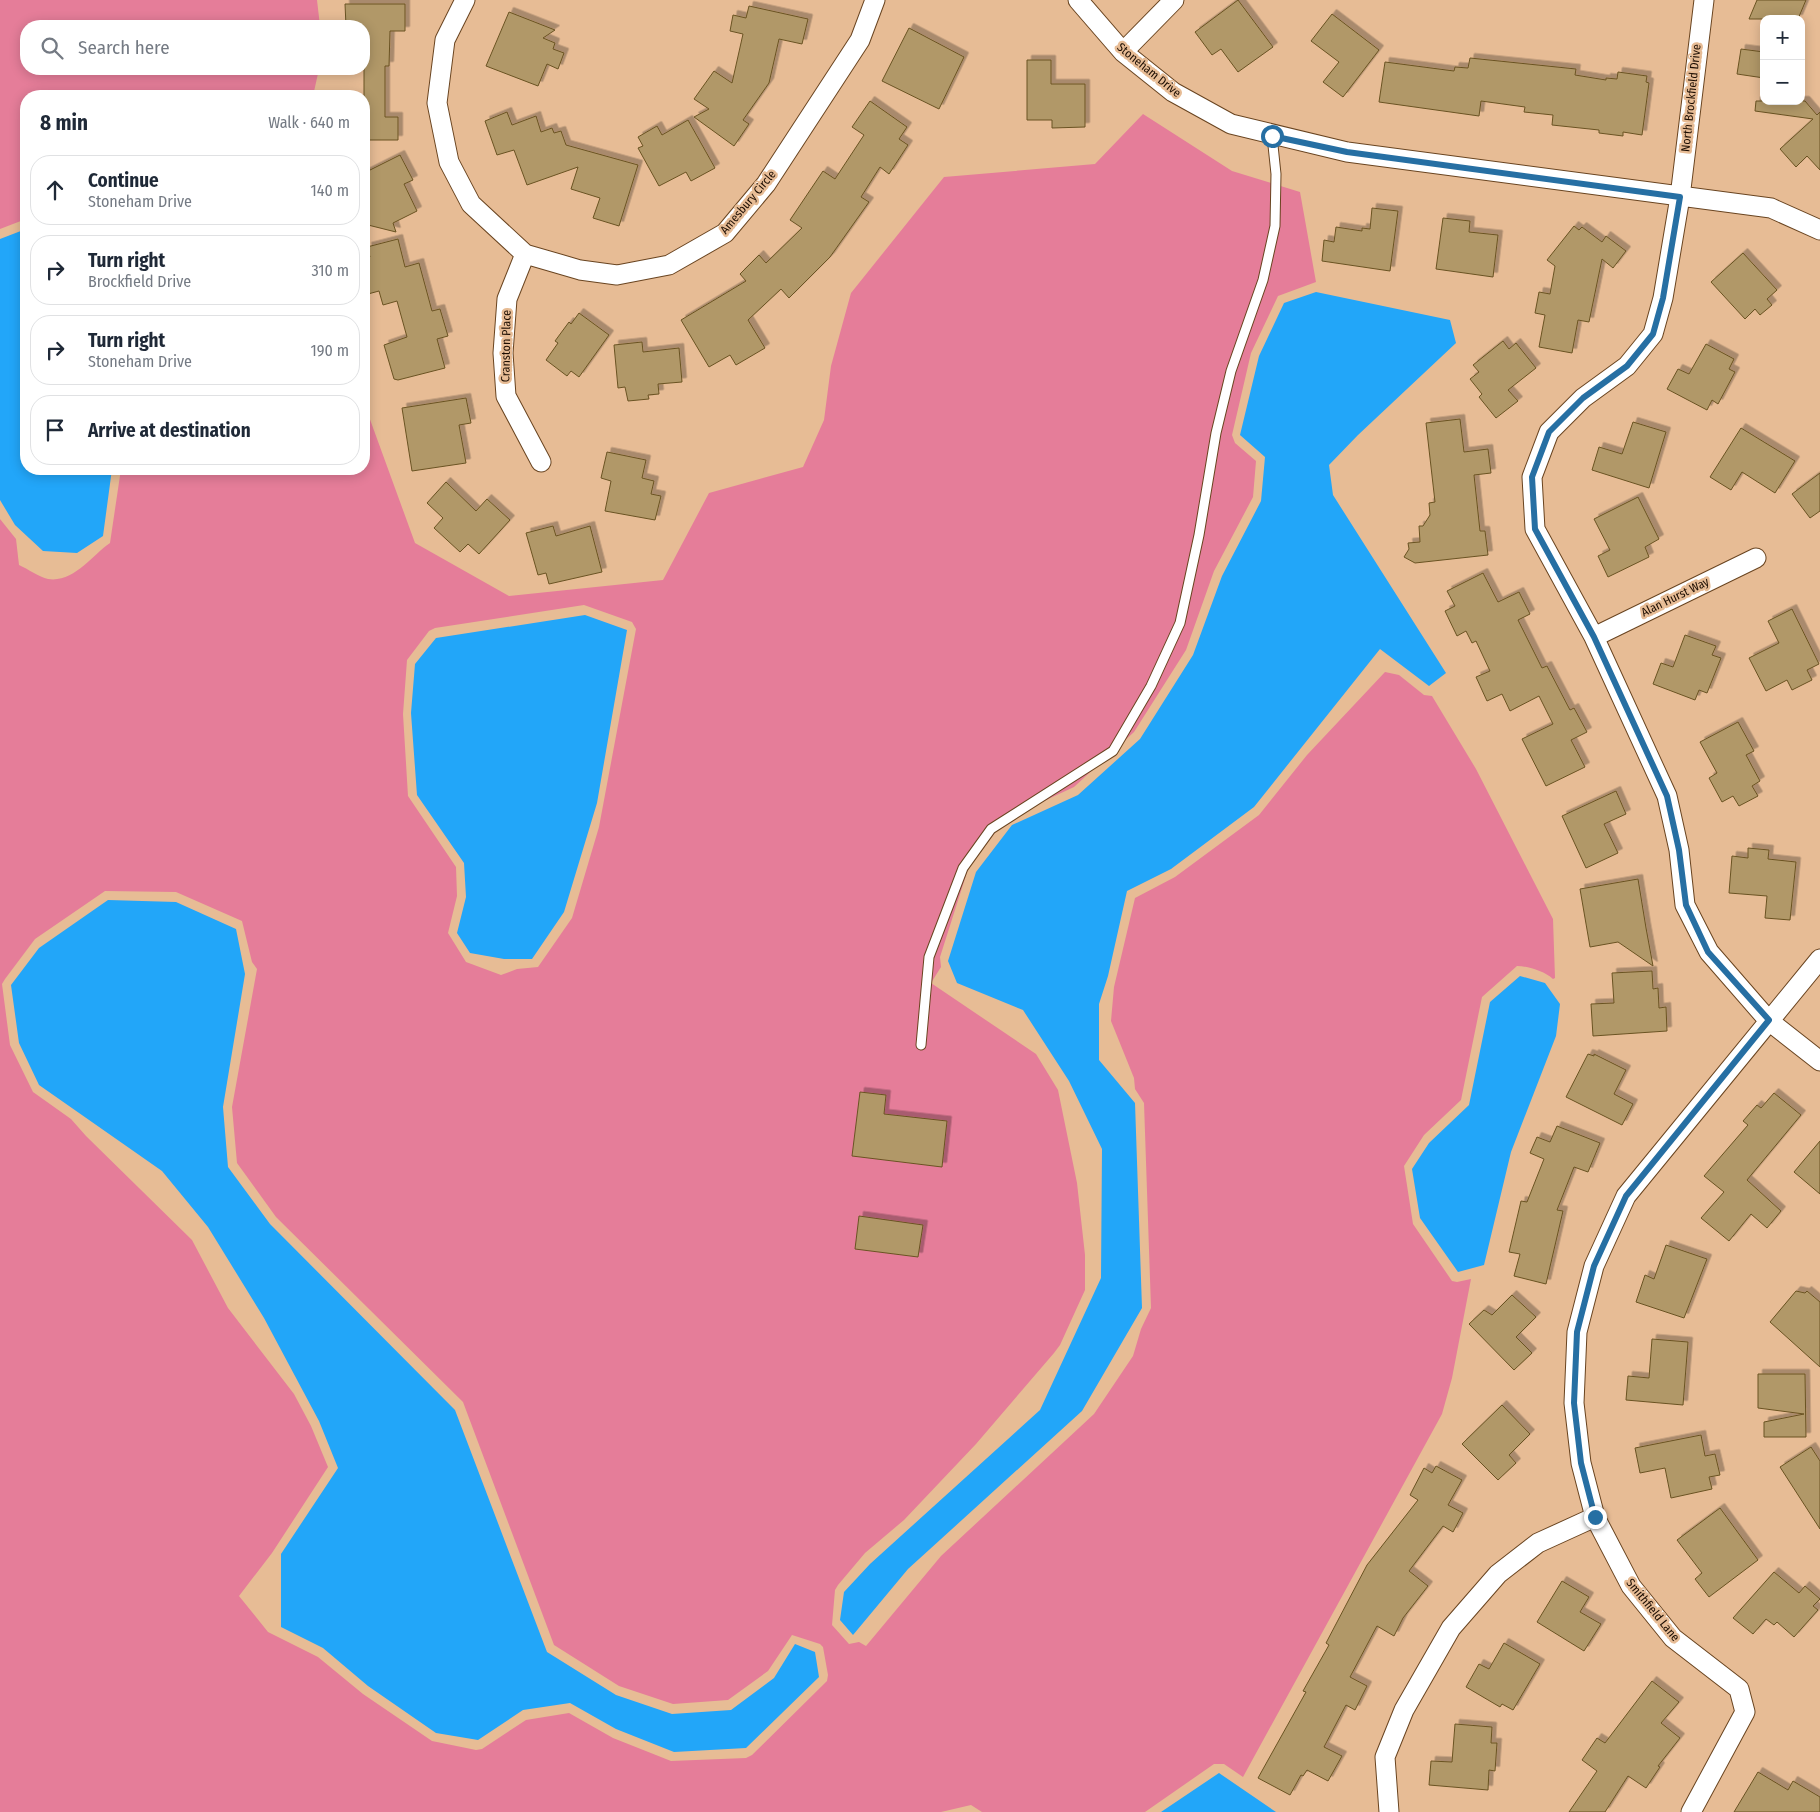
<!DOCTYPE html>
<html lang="en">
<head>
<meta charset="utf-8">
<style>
	:root { --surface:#fff; --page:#f2f2f3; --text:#1f2937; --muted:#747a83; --line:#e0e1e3 }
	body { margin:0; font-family:"Fira Sans Condensed",sans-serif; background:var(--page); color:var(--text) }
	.controls { position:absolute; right:15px; top:15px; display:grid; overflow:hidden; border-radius:10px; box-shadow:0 2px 12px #0003 }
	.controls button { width:45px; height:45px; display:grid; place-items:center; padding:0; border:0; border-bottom:1px solid var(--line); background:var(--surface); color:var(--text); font:25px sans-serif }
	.stop { position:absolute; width:15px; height:15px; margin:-11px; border:4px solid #266fa3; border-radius:50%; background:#fff }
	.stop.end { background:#266fa3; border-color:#fff; box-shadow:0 1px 5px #0008 }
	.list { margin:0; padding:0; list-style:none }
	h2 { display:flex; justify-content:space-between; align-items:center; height:65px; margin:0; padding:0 20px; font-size:21px }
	h2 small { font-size:16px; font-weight:400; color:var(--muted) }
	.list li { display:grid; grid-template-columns:32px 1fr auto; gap:15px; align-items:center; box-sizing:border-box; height:70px; margin:0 10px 10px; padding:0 10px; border:1px solid var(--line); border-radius:20px }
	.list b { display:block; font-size:19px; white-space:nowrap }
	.list p { margin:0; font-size:16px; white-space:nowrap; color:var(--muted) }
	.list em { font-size:16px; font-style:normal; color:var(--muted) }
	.icon { flex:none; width:28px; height:28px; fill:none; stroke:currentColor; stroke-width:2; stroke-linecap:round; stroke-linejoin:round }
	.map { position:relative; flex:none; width:1820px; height:1812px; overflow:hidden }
	.search { position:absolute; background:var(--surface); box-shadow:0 2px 12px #0003; left:20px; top:20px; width:350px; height:55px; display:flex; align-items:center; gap:12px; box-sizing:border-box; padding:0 18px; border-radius:20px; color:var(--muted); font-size:19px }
	.panel { position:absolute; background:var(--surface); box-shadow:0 2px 12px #0003; left:20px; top:90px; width:350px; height:385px; border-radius:20px }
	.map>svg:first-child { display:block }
	.green { fill:#e57d99; fill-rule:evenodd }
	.water { fill:#22a6f9 }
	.building { fill:#b19867; stroke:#6a5323; filter:url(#shadow) }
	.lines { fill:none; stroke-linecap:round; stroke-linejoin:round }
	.service-casing { stroke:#694420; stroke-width:11 }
	.minor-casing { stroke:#694420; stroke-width:21 }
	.service { stroke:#fff; stroke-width:9 }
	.minor { stroke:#fff; stroke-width:19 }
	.route { stroke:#266fa3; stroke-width:6 }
	.labels { text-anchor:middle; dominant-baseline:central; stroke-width:5; stroke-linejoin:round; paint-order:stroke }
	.street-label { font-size:12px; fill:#1c0d02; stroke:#e7bc95 }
</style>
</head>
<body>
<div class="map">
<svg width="1820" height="1812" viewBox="0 0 1820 1812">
	<defs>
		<filter id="shadow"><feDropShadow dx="4.5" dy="-4.5" stdDeviation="0" flood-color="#0004"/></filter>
	</defs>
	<rect width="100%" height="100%" fill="#e7bc95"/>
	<!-- green -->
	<path class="green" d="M 0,0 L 317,0 L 320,26 L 26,26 L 26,69 L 319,69 L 313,96 L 26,96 L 26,219 L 0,229 Z
		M 1143,114 L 1232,171 L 1300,192 L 1316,282 L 1278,296 L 1251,353 L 1232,435 L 1235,443 L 1256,461 L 1253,497 L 1214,571 L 1186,650 L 1134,732 L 1074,787 L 1005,819 L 968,869 L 940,957 L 941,967 L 931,983 L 1036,1054 L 1058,1090 L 1077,1183 L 1085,1255 L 1085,1290 L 1060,1345 L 1054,1353 L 976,1444 L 904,1520 L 865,1553 L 838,1585 L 835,1590 L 832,1625 L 849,1644 L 859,1642 L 866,1646 L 941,1556 L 1094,1414 L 1133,1356 L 1141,1329 L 1151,1308 L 1144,1103 L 1135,1089 L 1134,1078 L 1111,1021 L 1114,987 L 1135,898 L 1175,877 L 1259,815 L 1307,755 L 1385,672 L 1399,675 L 1424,695 L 1432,696 L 1476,769 L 1553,919 L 1555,978 L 1553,979 C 1544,971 1528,966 1517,966 L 1482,997 L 1461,1100 L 1424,1135 L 1404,1166 L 1413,1224 L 1452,1281 L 1457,1282 L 1471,1279 L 1452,1378 L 1442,1414 L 1243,1777 L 1224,1764 L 1214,1764 L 1145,1812 L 982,1812 L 971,1805 L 941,1812 L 0,1812 L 0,519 L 16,539 L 19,565 C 28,569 39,577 48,579 C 74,583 92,555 110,543 L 121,469 L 364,469 L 364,403 L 415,543 L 509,596 L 663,580 L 709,493 L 803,467 L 824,420 L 831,366 L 851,293 L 944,177 L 1095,164 ZM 584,605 L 632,622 L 636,629 L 599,827 L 572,918 L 538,967 L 517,969 L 501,975 L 466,962 L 448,933 L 457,896 L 456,867 L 408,796 L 403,714 L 407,660 L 429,631 L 435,628 ZM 105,891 L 176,892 L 242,921 L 252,962 L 257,969 L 232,1107 L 237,1163 L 276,1217 L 463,1402 L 554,1645 L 619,1686 L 673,1704 L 728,1700 L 768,1671 L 792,1635 L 820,1644 L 823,1647 L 828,1675 L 827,1681 L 752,1755 L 746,1758 L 671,1761 L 613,1738 L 569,1713 L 526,1720 L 482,1749 L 476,1750 L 432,1741 L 363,1694 L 318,1657 L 268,1632 L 239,1596 L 272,1553 L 328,1467 L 311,1426 L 294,1394 L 228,1308 L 192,1240 L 86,1136 L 71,1119 L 33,1092 L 10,1045 L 2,984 L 5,979 L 35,939 Z"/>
	<!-- water -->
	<path class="water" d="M 26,229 L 26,469 L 112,469 L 103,536 L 77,553 L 43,551 L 15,525 L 0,500 L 0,239 Z
		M 1316,292 L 1450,320 L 1456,343 L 1358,435 L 1329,465 L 1333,495 L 1446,673 L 1429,686 L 1380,649 L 1254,807 L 1171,869 L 1127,891 L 1108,976 L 1099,1004 L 1099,1060 L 1135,1103 L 1142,1308 L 1082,1411 L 908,1569 L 853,1635 L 840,1620 L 844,1592 L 870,1564 L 1040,1410 L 1101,1278 L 1102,1149 L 1069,1081 L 1023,1010 L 957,983 L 948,961 L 976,872 L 1012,825 L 1078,795 L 1140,739 L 1193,655 L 1222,576 L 1261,501 L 1265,457 L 1240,435 L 1259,356 L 1284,303 Z
		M 585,615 L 627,630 L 597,803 L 564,912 L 532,959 L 504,959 L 470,953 L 457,933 L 466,897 L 464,863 L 417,795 L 411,713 L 415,664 L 436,638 Z
		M 108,900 L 176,902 L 236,929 L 245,974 L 223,1107 L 228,1167 L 270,1224 L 455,1410 L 547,1652 L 616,1695 L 672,1714 L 731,1710 L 774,1678 L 795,1644 L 815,1652 L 819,1677 L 746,1748 L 674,1752 L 616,1729 L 570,1703 L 523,1710 L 478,1740 L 436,1733 L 368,1686 L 323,1648 L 281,1627 L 281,1554 L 338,1468 L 319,1421 L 264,1318 L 208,1227 L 162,1171 L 39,1085 L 19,1043 L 11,985 L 39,948 Z
		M 1520,976 L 1545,983 L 1560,1004 L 1556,1036 L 1511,1152 L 1484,1265 L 1458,1272 L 1420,1218 L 1412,1169 L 1429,1143 L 1469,1105 L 1490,1002 Z
		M 1219,1773 L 1276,1812 L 1161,1812 Z"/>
	<!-- building -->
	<path class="building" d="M 1238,0 L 1273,47 L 1238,72 L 1221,49 L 1212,55 L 1195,32 Z
		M 1757,0 L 1806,0 L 1798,19 L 1749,19 Z
		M 345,4 L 405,4 L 405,31 L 390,31 L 389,66 L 385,66 L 385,117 L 398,117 L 398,140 L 364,140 L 364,26 L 346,26 Z
		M 749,6 L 808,19 L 802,44 L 779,39 L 769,83 L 743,120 L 749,124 L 734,146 L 694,117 L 709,109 L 694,99 L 714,71 L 732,83 L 743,34 L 730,31 L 733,15 L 746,18 Z
		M 509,12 L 555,30 L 543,38 L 555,43 L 553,49 L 564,53 L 558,69 L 547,64 L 538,86 L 486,66 Z
		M 1332,14 L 1379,50 L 1343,97 L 1323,82 L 1339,62 L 1311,41 Z
		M 909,28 L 964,57 L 939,109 L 882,81 Z
		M 1741,49 L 1764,52 L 1764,78 L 1737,74 Z
		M 1470,58 L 1576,69 L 1575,75 L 1606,80 L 1606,78 L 1617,79 L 1618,72 L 1647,76 L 1646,82 L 1649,83 L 1642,135 L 1623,132 L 1623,136 L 1599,133 L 1599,130 L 1552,125 L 1553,115 L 1524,112 L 1525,107 L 1481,101 L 1479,116 L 1379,102 L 1385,62 L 1454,71 L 1455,67 L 1468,68 Z
		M 1027,60 L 1051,60 L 1051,84 L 1085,84 L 1085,127 L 1052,128 L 1052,120 L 1027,120 Z
		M 870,101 L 907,127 L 899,139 L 908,145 L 889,174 L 880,167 L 861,197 L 869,202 L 830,257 L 789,298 L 781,289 L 748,320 L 765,348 L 736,365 L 730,355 L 709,367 L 681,320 L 746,281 L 740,274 L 759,255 L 766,263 L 802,228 L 790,220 L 823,171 L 835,179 L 864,135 L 852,127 Z
		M 1756,101 L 1805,101 L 1817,115 L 1820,112 L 1820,170 L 1807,156 L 1796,167 L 1780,149 L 1813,119 L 1755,111 Z
		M 507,112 L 512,125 L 536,116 L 541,132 L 552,128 L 554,133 L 561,131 L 566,145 L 638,165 L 619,226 L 593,218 L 600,198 L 571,189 L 578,167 L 527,185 L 514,150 L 497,155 L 485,121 Z
		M 688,120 L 715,168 L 691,181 L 686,172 L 659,186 L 638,148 L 643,146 L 638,137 L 657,126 L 662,135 Z
		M 400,155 L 413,180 L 404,184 L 417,211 L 393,223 L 396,232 L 364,224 L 364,173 Z
		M 1372,208 L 1398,211 L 1390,271 L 1322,261 L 1324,240 L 1334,242 L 1336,227 L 1362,231 L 1362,228 L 1370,229 Z
		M 1443,218 L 1470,221 L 1469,232 L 1498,235 L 1493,277 L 1436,269 Z
		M 1574,226 L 1579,230 L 1582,227 L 1602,242 L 1606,236 L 1626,251 L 1613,268 L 1602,259 L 1589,322 L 1578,320 L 1572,353 L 1539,347 L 1545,315 L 1535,313 L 1539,292 L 1550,294 L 1555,266 L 1547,260 Z
		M 398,239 L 405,267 L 419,263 L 432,311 L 440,309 L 448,336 L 437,339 L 445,368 L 398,380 L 394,379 L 384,345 L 407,337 L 397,301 L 383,305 L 379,291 L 368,294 L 367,291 L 364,292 L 364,259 L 370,257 L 367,247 Z
		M 1743,253 L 1777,290 L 1767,299 L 1772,305 L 1760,315 L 1755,309 L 1745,319 L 1711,282 Z
		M 579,313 L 609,335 L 579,377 L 571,371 L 567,376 L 546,360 L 558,343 L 555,341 L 569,322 L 571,324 Z
		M 1503,341 L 1509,349 L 1516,343 L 1536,368 L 1508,390 L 1518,401 L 1496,418 L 1479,397 L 1482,394 L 1470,379 L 1479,372 L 1473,365 Z
		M 642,342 L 643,352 L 679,348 L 682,382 L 658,384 L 659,394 L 648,395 L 649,399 L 628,401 L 625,387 L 618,388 L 614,345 Z
		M 1706,344 L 1734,359 L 1729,369 L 1735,372 L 1718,404 L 1712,400 L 1707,410 L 1667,389 L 1678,369 L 1689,374 Z
		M 466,398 L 471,423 L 459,425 L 466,463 L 412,471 L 402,408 Z
		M 1460,419 L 1464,452 L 1488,449 L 1491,473 L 1474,475 L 1480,531 L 1485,531 L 1488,555 L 1415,563 L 1404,557 L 1409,549 L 1408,543 L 1420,542 L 1419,526 L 1423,526 L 1430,515 L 1429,503 L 1435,502 L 1426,423 Z
		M 1633,422 L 1666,432 L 1649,488 L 1592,470 L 1599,447 L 1622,454 Z
		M 1741,428 L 1795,461 L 1775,493 L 1742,472 L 1731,490 L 1710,477 Z
		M 607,452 L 646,460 L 642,478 L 654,481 L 651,494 L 661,496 L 655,520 L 605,511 L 611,481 L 601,478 Z
		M 1820,473 L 1820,511 L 1810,518 L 1792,494 Z
		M 446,482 L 476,511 L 487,499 L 510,520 L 479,554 L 468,544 L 460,552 L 434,528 L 443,518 L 427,503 Z
		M 1638,497 L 1659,539 L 1645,547 L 1649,557 L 1608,577 L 1598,556 L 1610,550 L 1594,519 Z
		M 553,526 L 556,536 L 590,526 L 602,572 L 549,584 L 546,573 L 538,575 L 526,533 Z
		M 1483,573 L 1498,602 L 1519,592 L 1530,614 L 1518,620 L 1542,668 L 1547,666 L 1570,710 L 1574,708 L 1587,732 L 1571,740 L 1585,767 L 1546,786 L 1522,739 L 1553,724 L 1539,696 L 1510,711 L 1502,694 L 1487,701 L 1476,677 L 1490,671 L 1476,641 L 1472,643 L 1466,631 L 1457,636 L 1445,611 L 1455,606 L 1447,591 Z
		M 1792,609 L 1819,664 L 1807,670 L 1812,680 L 1792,690 L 1787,680 L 1766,691 L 1749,658 L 1779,643 L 1768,621 Z
		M 1685,635 L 1716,646 L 1712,655 L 1721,658 L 1707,693 L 1699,690 L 1695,700 L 1653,684 L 1661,663 L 1673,667 Z
		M 1738,722 L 1754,751 L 1746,755 L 1760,781 L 1752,786 L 1758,796 L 1739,806 L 1733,796 L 1722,802 L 1709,778 L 1717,773 L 1700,742 Z
		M 1616,791 L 1626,814 L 1604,824 L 1618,853 L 1586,868 L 1562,816 Z
		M 1748,848 L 1769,850 L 1768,859 L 1796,862 L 1790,920 L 1765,918 L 1767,896 L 1729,893 L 1732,856 L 1748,858 Z
		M 1638,879 L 1646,928 L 1653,966 L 1618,942 L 1590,947 L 1580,889 Z
		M 1652,971 L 1653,989 L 1658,988 L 1659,1008 L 1666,1007 L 1667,1031 L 1593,1036 L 1591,1004 L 1614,1003 L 1612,973 Z
		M 1588,1054 L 1594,1056 L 1594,1054 L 1626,1070 L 1614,1094 L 1633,1104 L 1622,1125 L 1566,1097 Z
		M 860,1092 L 886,1095 L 884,1114 L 947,1121 L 942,1167 L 852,1156 Z
		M 1774,1093 L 1801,1115 L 1747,1180 L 1781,1211 L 1767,1228 L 1751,1214 L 1729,1241 L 1701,1218 L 1724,1192 L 1704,1176 L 1748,1125 L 1743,1121 L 1757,1105 L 1761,1108 Z
		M 1557,1126 L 1600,1143 L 1588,1172 L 1574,1167 L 1557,1210 L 1563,1211 L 1546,1284 L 1514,1276 L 1520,1254 L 1509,1252 L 1521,1201 L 1527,1202 L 1544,1159 L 1530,1153 L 1537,1137 L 1550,1142 Z
		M 1820,1141 L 1820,1194 L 1794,1172 Z
		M 859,1216 L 923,1225 L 918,1257 L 855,1249 Z
		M 1666,1245 L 1707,1259 L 1684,1318 L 1636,1302 L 1645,1275 L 1654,1279 Z
		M 1796,1291 L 1805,1293 L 1807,1291 L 1820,1302 L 1820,1367 L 1770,1322 Z
		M 1512,1295 L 1536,1317 L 1516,1337 L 1532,1353 L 1514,1370 L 1469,1324 L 1484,1310 L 1492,1315 Z
		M 1652,1339 L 1688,1342 L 1683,1405 L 1626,1400 L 1628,1376 L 1649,1378 Z
		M 1758,1374 L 1805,1374 L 1806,1437 L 1764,1437 L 1764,1422 L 1804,1414 L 1758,1408 Z
		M 1502,1405 L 1530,1434 L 1509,1455 L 1516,1463 L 1498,1480 L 1462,1444 Z
		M 1701,1435 L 1705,1456 L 1715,1454 L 1720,1475 L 1709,1477 L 1712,1489 L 1671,1498 L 1665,1468 L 1640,1473 L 1635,1448 Z
		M 1811,1447 L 1820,1461 L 1820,1529 L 1780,1467 Z
		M 1436,1466 L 1462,1480 L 1448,1505 L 1463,1513 L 1453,1532 L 1443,1526 L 1409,1571 L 1428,1586 L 1403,1618 L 1394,1636 L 1377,1626 L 1350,1677 L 1367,1686 L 1355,1710 L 1346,1705 L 1324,1747 L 1342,1756 L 1328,1781 L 1307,1770 L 1303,1776 L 1301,1775 L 1290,1795 L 1258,1778 L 1306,1692 L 1303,1691 L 1329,1645 L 1326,1643 L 1367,1565 L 1418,1500 L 1410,1495 L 1424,1468 L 1432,1473 Z
		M 1720,1508 L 1758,1560 L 1709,1597 L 1695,1579 L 1702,1573 L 1677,1540 Z
		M 1774,1572 L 1799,1593 L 1805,1586 L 1820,1599 L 1813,1606 L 1818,1610 L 1794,1637 L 1777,1622 L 1774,1625 L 1766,1619 L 1753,1634 L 1733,1618 Z
		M 1562,1581 L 1589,1597 L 1580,1612 L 1601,1624 L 1584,1651 L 1537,1622 Z
		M 1504,1643 L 1540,1664 L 1513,1710 L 1502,1704 L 1500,1707 L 1466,1687 L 1479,1664 L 1489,1669 Z
		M 1652,1681 L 1679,1702 L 1661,1723 L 1680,1738 L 1658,1766 L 1660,1767 L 1646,1788 L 1628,1776 L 1605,1812 L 1569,1812 L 1597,1771 L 1582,1760 L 1597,1738 L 1605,1743 Z
		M 1455,1724 L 1492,1727 L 1491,1743 L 1497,1743 L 1495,1771 L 1489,1770 L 1488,1790 L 1429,1785 L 1431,1761 L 1452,1762 Z
		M 1758,1772 L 1788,1790 L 1793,1781 L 1820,1797 L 1820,1812 L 1734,1812 Z"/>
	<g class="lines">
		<defs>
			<path id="service" d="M 921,1045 L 929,957 L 963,868 L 991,829 L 1113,751 L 1151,686 L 1180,623 L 1199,535 L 1216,433 L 1231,371 L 1263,280 L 1275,226 L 1276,174 L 1272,136"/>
			<path id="minor" d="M 465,0 L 445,40 L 437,103 L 449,162 L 471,204 L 525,254 L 580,270 L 617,275 L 669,265 L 725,233 L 766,184 L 860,40 L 875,0
				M 1078,0 L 1123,52 L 1173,92 L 1231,124 L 1347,152 L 1771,208 L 1820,230
				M 1704,0 L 1680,197 L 1663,298 L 1653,334 L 1627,366 L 1583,398 L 1549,432 L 1532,477 L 1535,529 L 1594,637 L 1667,796 L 1679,850 L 1685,905 L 1709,952 L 1769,1021 L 1820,1061
				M 1123,52 L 1174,0
				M 525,254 L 507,299 L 503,353 L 506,396 L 541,462
				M 1594,637 L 1756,558
				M 1389,1812 L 1385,1757 L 1404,1710 L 1451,1628 L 1498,1574 L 1538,1543 L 1595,1517
				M 1691,1812 L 1745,1712 L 1739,1689 L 1673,1638 L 1631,1586 L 1595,1517 L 1581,1463 L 1574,1403 L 1577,1332 L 1594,1266 L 1626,1196 L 1820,959"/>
		</defs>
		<!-- service casing -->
		<use href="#service" class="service-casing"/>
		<!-- minor casing -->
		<use href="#minor" class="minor-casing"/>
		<!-- service -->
		<use href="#service" class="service"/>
		<!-- minor -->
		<use href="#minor" class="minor"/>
	</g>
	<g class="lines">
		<!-- route -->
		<path class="route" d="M 1272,136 L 1347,152 L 1680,197 L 1663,298 L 1653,334 L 1627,366 L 1583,398 L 1549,432 L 1532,477 L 1535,529 L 1594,637 L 1667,796 L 1679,850 L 1686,905 L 1708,952 L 1769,1020 L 1626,1196 L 1594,1266 L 1577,1332 L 1574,1403 L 1581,1463 L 1595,1517"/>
	</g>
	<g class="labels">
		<!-- street labels -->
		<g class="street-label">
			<text transform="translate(1149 70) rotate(39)">Stoneham Drive</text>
			<text transform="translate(1691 98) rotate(-84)">North Brockfield Drive</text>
			<text transform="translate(748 202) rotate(-50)">Amesbury Circle</text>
			<text transform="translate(506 346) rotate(-89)">Cranston Place</text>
			<text transform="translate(1675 597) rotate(-26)">Alan Hurst Way</text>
			<text transform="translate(1653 1610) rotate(51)">Smithfield Lane</text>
		</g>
	</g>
</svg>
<div class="controls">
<button>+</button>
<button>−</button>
</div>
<div class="stop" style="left:1272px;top:136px"></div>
<div class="stop end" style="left:1595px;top:1517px"></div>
<div class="search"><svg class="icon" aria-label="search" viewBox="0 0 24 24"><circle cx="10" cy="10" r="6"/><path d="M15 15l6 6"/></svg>Search here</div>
<section class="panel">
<h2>8 min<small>Walk · 640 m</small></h2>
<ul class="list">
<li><svg class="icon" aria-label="ahead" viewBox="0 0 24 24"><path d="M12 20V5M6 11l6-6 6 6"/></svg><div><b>Continue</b><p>Stoneham Drive</p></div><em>140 m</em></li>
<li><svg class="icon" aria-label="right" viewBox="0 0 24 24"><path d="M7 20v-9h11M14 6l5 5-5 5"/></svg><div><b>Turn right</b><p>Brockfield Drive</p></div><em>310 m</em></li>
<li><svg class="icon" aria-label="right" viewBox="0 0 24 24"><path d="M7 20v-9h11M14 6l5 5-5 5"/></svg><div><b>Turn right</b><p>Stoneham Drive</p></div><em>190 m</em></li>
<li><svg class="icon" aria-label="arrive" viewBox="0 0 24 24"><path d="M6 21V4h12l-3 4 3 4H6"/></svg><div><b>Arrive at destination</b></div></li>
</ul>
</section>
</div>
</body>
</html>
